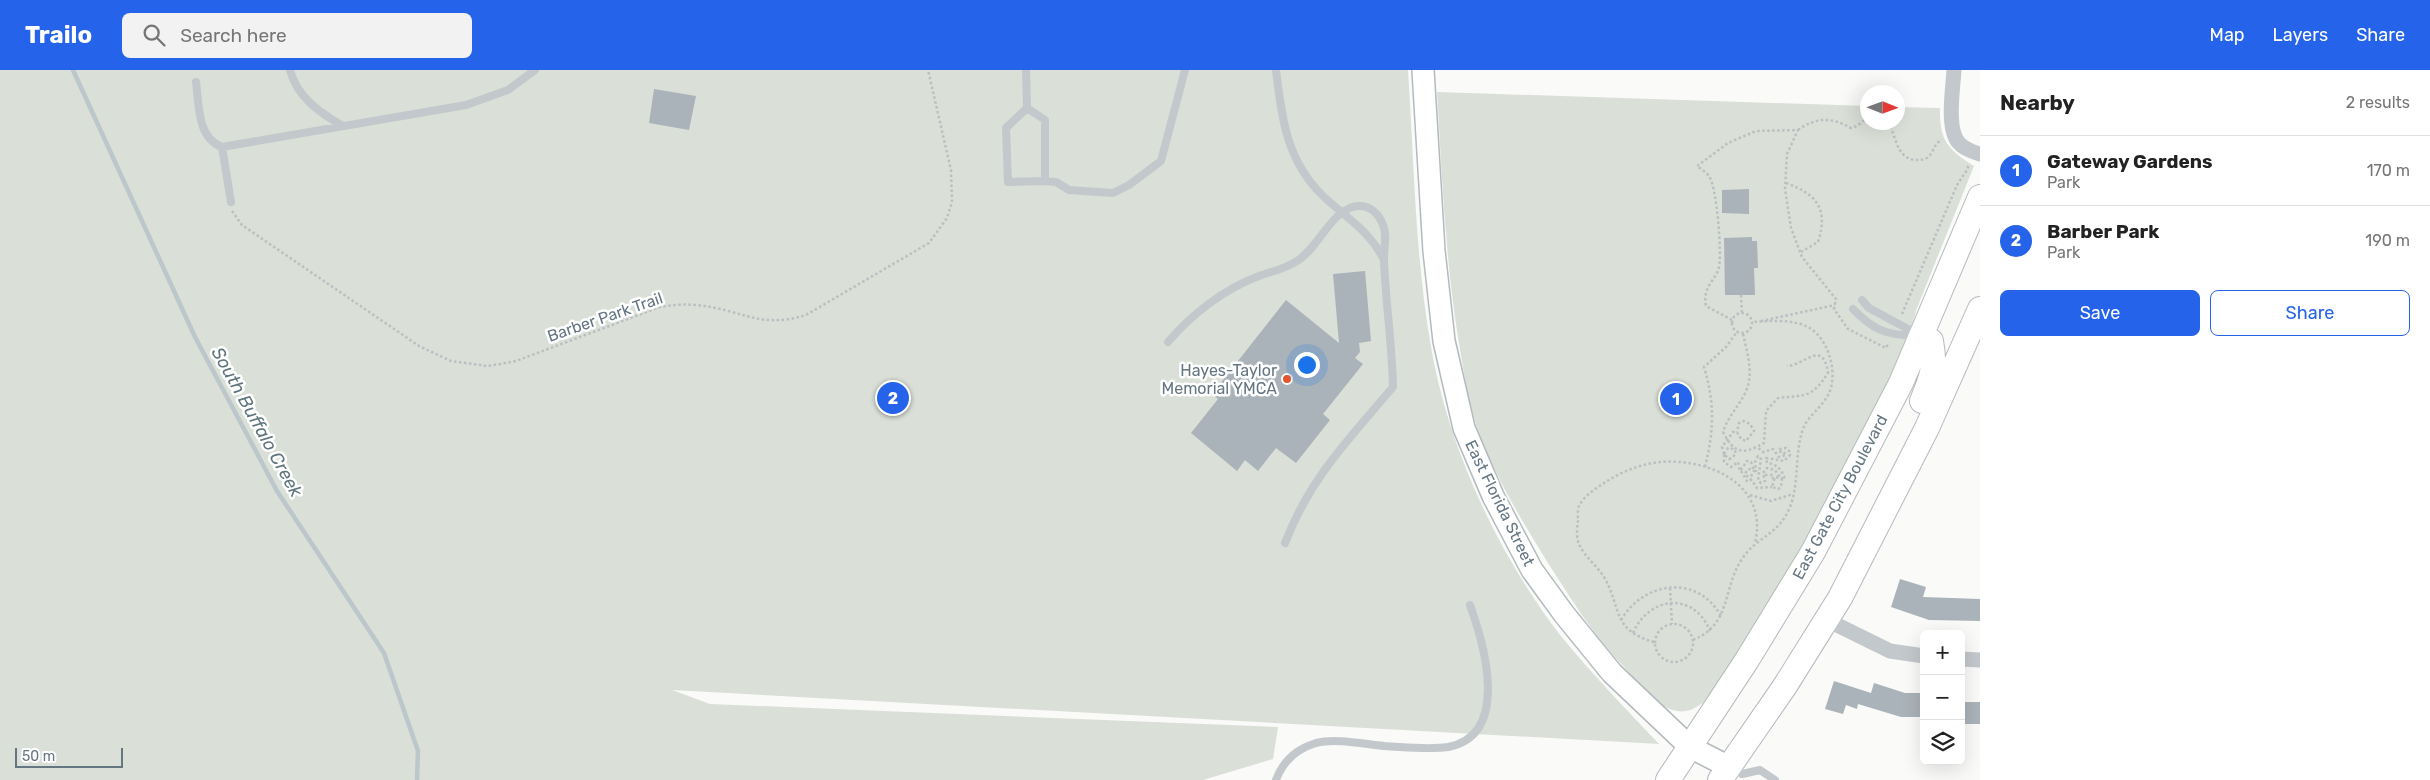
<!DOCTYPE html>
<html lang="en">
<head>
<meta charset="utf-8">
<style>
	:root { --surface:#fff; --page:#f2f2f2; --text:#222; --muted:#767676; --line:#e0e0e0; --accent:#2563eb }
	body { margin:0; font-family:Rubik,sans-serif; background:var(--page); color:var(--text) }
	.controls { position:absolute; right:15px; bottom:15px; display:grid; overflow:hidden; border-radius:8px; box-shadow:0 5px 20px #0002 }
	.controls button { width:45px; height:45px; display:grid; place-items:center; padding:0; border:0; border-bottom:1px solid var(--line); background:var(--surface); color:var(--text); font:25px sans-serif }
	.compass { position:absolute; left:1860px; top:15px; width:45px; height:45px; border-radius:50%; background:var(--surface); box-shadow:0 5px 20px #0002; rotate:91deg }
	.scale { position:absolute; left:15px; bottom:12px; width:108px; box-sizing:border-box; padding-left:5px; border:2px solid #657683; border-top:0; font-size:14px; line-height:18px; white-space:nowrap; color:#657683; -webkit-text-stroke:4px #fff; paint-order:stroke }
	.you { position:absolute; left:1306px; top:294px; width:18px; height:18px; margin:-12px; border:4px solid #fff; border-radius:50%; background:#1a73e8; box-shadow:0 0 0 8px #1a73e833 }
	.badge { display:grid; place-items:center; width:32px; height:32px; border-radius:50%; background:var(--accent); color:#fff; font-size:16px; font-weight:700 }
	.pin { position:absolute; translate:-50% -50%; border:2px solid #fff; box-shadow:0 1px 5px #0006 }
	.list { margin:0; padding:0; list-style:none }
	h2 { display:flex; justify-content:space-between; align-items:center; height:65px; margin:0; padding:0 20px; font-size:21px }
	h2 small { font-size:16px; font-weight:400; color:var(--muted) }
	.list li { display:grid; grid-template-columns:32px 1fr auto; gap:15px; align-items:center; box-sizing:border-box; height:70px; padding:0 20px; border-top:1px solid var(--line) }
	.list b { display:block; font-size:19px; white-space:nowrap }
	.list p { margin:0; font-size:16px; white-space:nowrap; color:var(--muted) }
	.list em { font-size:16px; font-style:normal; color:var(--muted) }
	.actions { display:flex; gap:10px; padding:15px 20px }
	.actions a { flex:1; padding:11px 0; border:1px solid var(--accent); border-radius:8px; text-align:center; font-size:18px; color:var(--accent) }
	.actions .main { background:var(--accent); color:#fff }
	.icon { flex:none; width:28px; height:28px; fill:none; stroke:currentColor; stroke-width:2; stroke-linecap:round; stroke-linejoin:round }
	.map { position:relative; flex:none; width:1980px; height:710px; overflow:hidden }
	header { display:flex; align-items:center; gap:30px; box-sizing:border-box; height:70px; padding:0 25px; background:var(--accent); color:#fff }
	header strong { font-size:24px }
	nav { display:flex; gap:28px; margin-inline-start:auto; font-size:18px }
	.search { width:350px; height:45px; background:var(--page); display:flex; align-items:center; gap:12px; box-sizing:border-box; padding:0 18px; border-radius:8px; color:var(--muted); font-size:19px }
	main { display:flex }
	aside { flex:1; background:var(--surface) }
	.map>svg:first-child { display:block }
	.green { fill:#dadfd7 }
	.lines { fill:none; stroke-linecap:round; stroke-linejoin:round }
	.stream { stroke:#bbc7cb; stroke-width:4.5 }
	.building { fill:#aab3b9 }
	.secondary-casing { stroke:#b3babf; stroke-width:24 }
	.primary-casing { stroke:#b5babe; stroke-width:26 }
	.path { stroke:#bbbfc2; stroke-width:2.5; stroke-dasharray:2.5 2.5; stroke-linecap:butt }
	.lane { stroke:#c3c8cc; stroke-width:8 }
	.street { stroke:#c3c8cc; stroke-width:15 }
	.secondary { stroke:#fff; stroke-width:21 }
	.primary { stroke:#fff; stroke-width:24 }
	.poi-dot { fill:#e4572e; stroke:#fff; stroke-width:2 }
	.labels { text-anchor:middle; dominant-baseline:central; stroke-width:5; stroke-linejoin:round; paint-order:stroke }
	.street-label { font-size:16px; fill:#657683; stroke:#fff }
	.poi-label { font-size:16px; fill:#657683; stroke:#fff; text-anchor:end }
	.water-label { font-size:18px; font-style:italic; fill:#60757c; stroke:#fff }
</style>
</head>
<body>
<header>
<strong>Trailo</strong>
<div class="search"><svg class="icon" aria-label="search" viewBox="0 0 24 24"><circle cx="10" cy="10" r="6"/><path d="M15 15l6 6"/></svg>Search here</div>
<nav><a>Map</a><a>Layers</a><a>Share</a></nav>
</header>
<main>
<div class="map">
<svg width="1980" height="710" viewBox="0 0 1980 710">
	<rect width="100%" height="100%" fill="#fafaf8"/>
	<!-- green -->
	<path class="green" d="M 0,0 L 1408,0 C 1414,90 1415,182 1430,271 C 1446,373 1497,483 1560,565 C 1591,603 1625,638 1659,674 L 672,620 L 710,634 L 1278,657 L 1273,689 L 1203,710 L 0,710 Z
		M 1437,22 L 1867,36 L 1868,52 L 1898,52 L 1898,37 L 1940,38 C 1939,70 1948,80 1974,96 L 1917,238 L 1899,297 L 1761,556 L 1703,633 C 1699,635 1694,639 1690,640 C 1663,649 1639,613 1624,597 C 1594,566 1571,529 1548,493 C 1522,451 1497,410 1479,363 C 1468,333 1463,298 1458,267 C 1445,186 1442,104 1437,22 Z"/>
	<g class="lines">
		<!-- stream -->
		<path class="stream" d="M 73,0 L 195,267 L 277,421 L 384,583 L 418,681 L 417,710"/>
	</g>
	<!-- building -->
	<path class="building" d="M 654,19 L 696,26 L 689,60 L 649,53 Z
		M 1749,119 L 1749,144 L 1722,143 L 1722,120 Z
		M 1752,167 L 1752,171 L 1757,171 L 1758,198 L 1754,198 L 1755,225 L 1725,225 L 1724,168 Z
		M 1365,201 L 1371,271 L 1359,273 L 1360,282 L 1355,288 L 1363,294 L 1323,344 L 1330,350 L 1296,393 L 1276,378 L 1258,401 L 1245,390 L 1237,401 L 1191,363 L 1218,329 L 1212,324 L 1286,230 L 1339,273 L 1333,204 Z
		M 1900,509 L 1926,517 L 1923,527 L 1980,529 L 1980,551 L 1929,550 L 1891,537 Z
		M 1834,611 L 1871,623 L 1874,613 L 1905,623 L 1924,623 L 1924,647 L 1901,647 L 1858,634 L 1857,639 L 1846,635 L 1843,644 L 1825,639 Z
		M 1961,632 L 1980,632 L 1980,654 L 1961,654 Z"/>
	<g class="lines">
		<defs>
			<path id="secondary" d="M 1423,0 L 1434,181 L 1444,271 L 1464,358 L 1493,426 L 1532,500 L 1564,544 L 1612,603 L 1690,677 L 1729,697"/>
			<path id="primary" d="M 1921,266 L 1931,271 C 1936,297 1932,307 1922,331
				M 1668,710 L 1747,590 L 1813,482 L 1901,313 L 1980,127
				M 1720,710 L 1785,616 L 1840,528 L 1927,358 L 1980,239"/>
		</defs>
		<!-- secondary casing -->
		<use href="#secondary" class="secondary-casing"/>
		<!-- primary casing -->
		<use href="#primary" class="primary-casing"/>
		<!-- path -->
		<path class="path" d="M 1888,52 C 1896,65 1896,88 1915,90 C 1919,90 1923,90 1927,88 C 1934,83 1933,74 1942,70
			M 1798,60 C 1816,47 1832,47 1851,58 L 1857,56 L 1868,47
			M 1786,113 C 1816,124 1829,138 1818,172 L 1801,182
			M 232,141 L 242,155 L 419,276 L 451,291 L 487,296 L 500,294 L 516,291 L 660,237 C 671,235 683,234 695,235 C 739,238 759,260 806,245 L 929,173 L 947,148 L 952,132 L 951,100 L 928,0
			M 1741,225 L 1742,243
			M1732 253a10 10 0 1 1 20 0a10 10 0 1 1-20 0Z
			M 1902,244 L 1957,115 L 1967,100 L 1969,94
			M 1732,250 L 1706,236 C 1702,216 1716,211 1719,197 C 1722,184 1717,117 1709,106 C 1707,103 1701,99 1697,96 L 1728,73 L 1756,61 L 1798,60 L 1787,84 L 1785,119 L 1791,158 L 1802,187 L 1836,229 L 1834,239 L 1848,259 L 1886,278 L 1888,274
			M 1761,251 L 1835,235
			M 1743,264 C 1747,282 1754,303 1746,321 C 1739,337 1729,344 1723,362 C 1734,384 1743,385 1764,373 L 1766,341 L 1778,328 C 1806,325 1812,328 1828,303 C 1823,268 1804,296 1787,296
			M 1724,384 L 1728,378 L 1734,379 L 1736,383 L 1732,388 L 1729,389 L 1724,384 L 1724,392 L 1731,397 L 1738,392 L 1740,401 L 1747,391 L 1751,392 L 1754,401 L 1756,401 L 1755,392 L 1758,386 L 1761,389 L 1758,410 L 1761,413 L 1765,411 L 1763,403 L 1767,398 L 1775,400 L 1782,410 L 1781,417 L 1778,419 L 1772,417 L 1775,407 L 1785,409 C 1782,400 1777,394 1767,393 L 1766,388 L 1784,391 L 1790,385 L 1790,382 L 1786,378 L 1780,379 L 1779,382 L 1783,381 L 1786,385 L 1779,387 L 1773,379 L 1763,382 L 1757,377
			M 1724,384 L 1722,377 L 1733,362 L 1737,362 L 1741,369 L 1746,371 L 1754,361 L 1750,354 L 1744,351 L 1739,353 L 1737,362
			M 1705,397 C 1714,360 1715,334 1704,297 L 1726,277 L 1737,262
			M 1741,401 L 1747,411 L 1751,410 L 1745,404 L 1747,400 L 1750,399 L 1754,401 L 1750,408 L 1757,418 L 1772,417
			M 1765,405 L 1773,405 L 1773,410
			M 1750,425 L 1771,431 L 1793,424
			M 1670,518 L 1672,554
			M 1621,550 C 1643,512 1697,503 1721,546
			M1655 573a19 19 0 1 1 38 0a19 19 0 1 1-38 0Z
			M 1633,563 C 1649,526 1694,521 1710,561
			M 1693,570 C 1732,554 1722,519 1742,489 C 1757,466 1778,466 1790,437 C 1800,411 1794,384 1803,359 C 1808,346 1822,337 1828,325 C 1839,305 1829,268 1808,257 C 1793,249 1768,251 1752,252
			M 1654,572 C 1611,560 1622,538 1604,507 C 1597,496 1584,486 1579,474 C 1576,468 1577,457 1578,451 C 1578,447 1577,440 1579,436 C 1584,426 1595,419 1604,413 C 1621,402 1640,394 1660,392 C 1710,388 1769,415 1755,473"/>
		<!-- lane -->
		<path class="lane" d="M 290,0 C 297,27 320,43 343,56
			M 1026,0 L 1027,38 L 1006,58 L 1008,112 L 1045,111 L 1045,50 L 1027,38
			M 1276,0 C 1282,48 1286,90 1323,126 C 1346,148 1368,159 1383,188
			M 196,12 C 199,34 197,68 222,77 L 466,35 L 508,20 L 535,0
			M 222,77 L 231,132
			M 1045,111 L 1056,112 L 1069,120 L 1113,123 L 1129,115 L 1161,91 L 1185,0
			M 1862,230 L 1869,238 L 1919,265
			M 1853,239 C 1874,261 1887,265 1917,266
			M 1168,272 C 1192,244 1224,219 1259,206 C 1273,201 1285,199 1297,191 C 1318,179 1332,138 1358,136 C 1370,135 1379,144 1383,155 C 1388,166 1383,181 1384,192 C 1386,234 1392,275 1393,317 C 1349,369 1310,408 1285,473
			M 1742,704 L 1760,700 L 1775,710
			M 1276,710 C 1283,691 1296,679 1316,673 C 1336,668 1363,674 1384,676 C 1405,677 1427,680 1448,677 C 1511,665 1484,574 1470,535"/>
		<!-- street -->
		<path class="street" d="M 1954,0 C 1953,19 1946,59 1959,73 C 1964,79 1973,82 1980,84
			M 1827,550 L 1890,581 L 1924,586
			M 1961,589 L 1980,590"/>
		<!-- secondary -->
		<use href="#secondary" class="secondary"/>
		<!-- primary -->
		<use href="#primary" class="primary"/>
	</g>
	<!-- markers -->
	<circle class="poi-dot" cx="1287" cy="309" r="5"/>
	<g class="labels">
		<!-- street labels -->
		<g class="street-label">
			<text transform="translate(605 247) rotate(-19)">Barber Park Trail</text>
			<text transform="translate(1840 427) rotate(-62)">East Gate City Boulevard</text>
			<text transform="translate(1500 433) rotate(64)">East Florida Street</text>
		</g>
		<!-- poi labels -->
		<g class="poi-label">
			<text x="1277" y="300">Hayes-Taylor<tspan x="1277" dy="18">Memorial YMCA</tspan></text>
		</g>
		<!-- water labels -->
		<g class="water-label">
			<text transform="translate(257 352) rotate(61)">South Buffalo Creek</text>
		</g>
	</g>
</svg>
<div class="controls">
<button>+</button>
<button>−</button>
<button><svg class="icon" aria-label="layers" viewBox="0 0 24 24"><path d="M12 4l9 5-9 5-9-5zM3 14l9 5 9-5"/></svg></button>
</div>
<svg class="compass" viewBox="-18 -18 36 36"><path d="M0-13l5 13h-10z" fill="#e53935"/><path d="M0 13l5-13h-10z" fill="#767676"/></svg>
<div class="scale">50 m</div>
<div class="you"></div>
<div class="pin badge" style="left:1676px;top:329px">1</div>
<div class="pin badge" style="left:893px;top:328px">2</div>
</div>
<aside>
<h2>Nearby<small>2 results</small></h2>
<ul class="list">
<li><span class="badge">1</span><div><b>Gateway Gardens</b><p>Park</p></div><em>170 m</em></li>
<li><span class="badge">2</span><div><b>Barber Park</b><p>Park</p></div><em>190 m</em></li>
</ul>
<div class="actions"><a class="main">Save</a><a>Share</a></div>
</aside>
</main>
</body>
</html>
